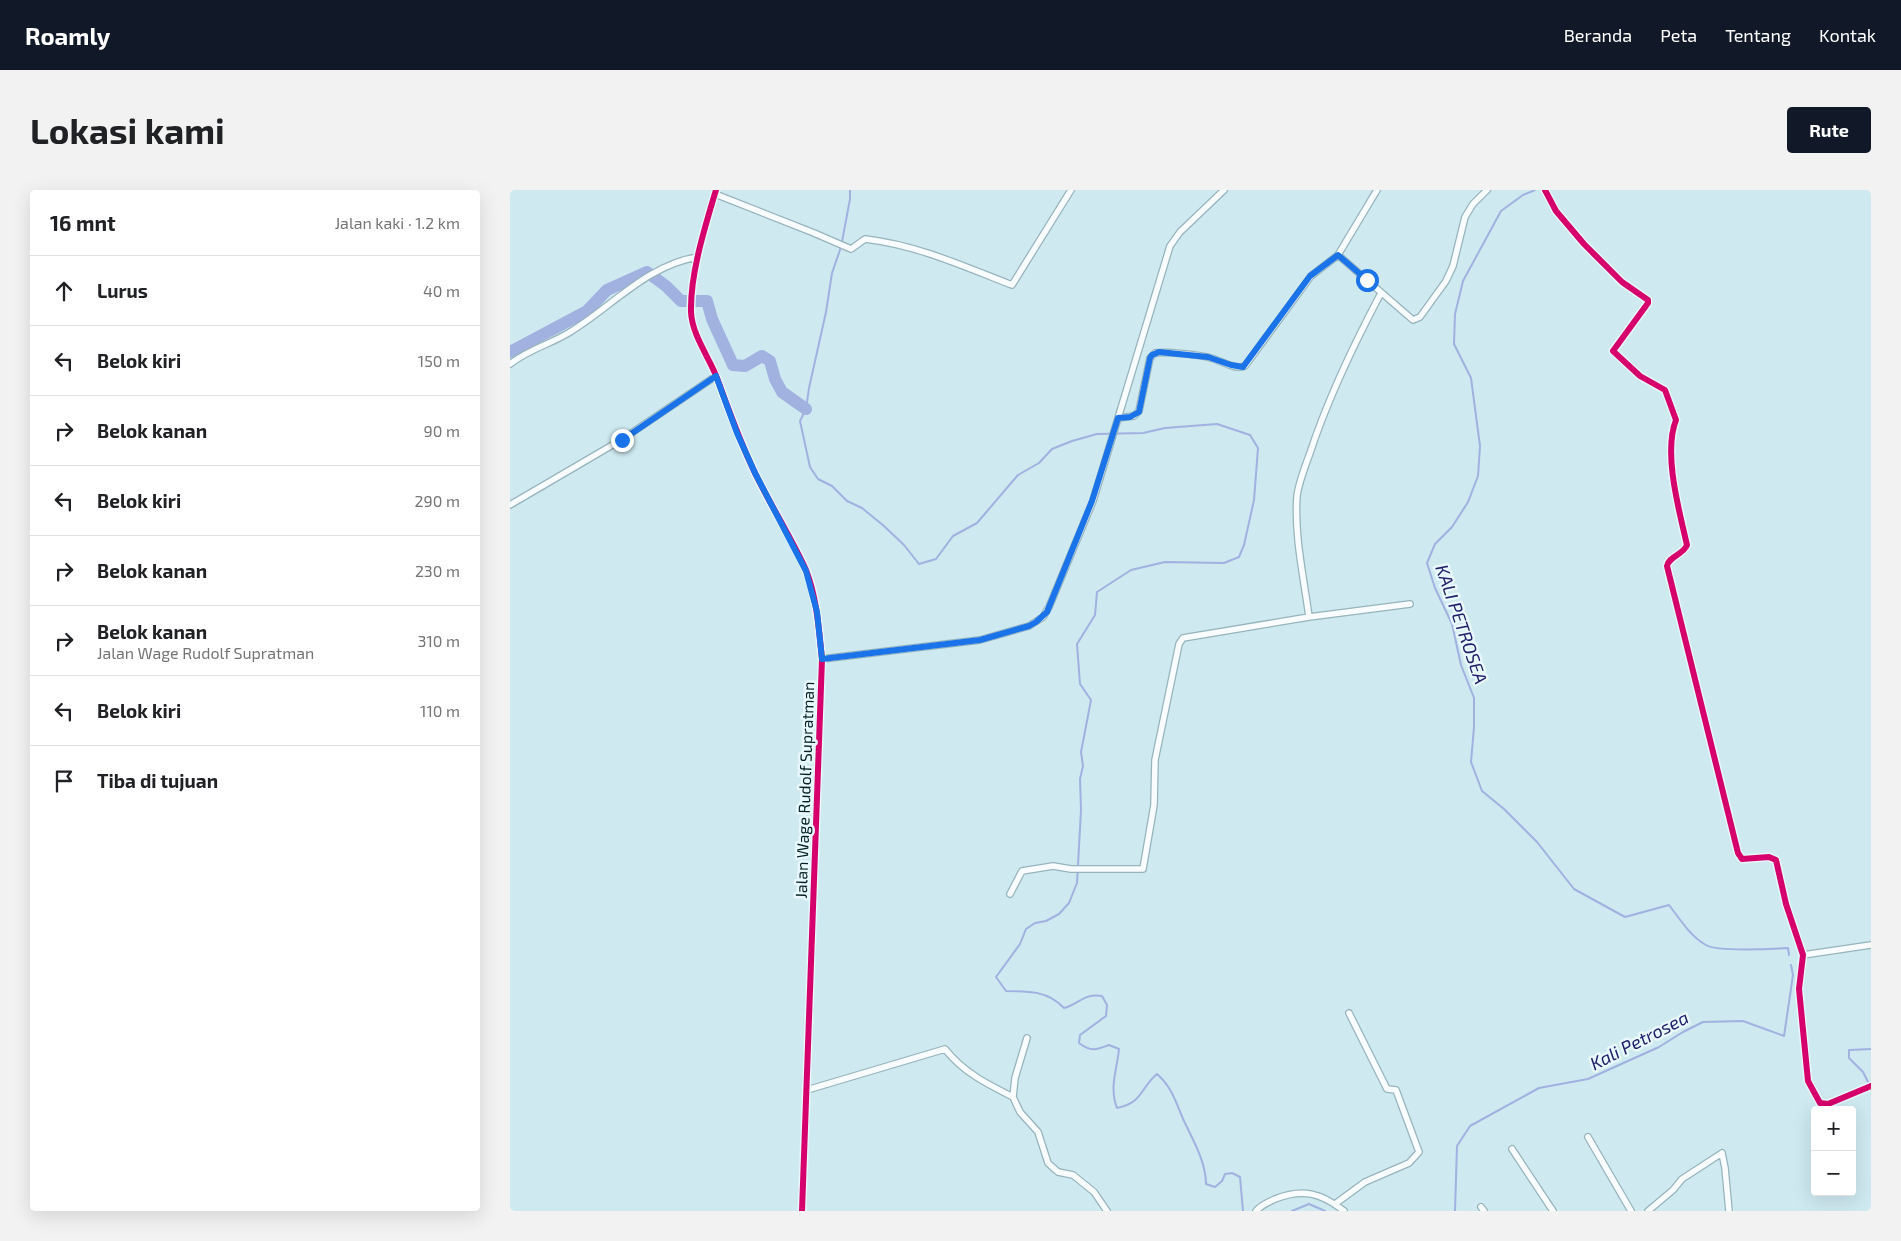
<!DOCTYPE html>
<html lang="id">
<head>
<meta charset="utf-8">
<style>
	:root { --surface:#fff; --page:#f2f2f2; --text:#202124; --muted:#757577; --line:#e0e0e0; --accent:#111827 }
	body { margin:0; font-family:"Exo 2",sans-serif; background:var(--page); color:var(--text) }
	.controls { position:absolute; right:15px; bottom:15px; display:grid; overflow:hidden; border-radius:5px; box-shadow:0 5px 20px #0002 }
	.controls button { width:45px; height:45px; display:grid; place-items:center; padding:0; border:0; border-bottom:1px solid var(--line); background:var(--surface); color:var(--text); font:25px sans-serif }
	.stop { position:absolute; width:15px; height:15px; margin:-11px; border:4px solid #1a73e8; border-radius:50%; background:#fff }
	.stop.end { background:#1a73e8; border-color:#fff; box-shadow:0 1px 5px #0008 }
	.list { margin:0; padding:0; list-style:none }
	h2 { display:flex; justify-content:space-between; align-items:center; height:65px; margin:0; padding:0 20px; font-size:21px }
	h2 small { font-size:16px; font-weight:400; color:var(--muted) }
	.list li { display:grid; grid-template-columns:32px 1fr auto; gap:15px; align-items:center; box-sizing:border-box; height:70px; padding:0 20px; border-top:1px solid var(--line) }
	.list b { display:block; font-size:19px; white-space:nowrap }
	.list p { margin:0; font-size:16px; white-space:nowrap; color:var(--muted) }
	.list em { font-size:16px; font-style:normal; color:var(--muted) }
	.icon { flex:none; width:28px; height:28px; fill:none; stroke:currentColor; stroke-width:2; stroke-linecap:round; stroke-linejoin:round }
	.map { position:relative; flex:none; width:1361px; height:1021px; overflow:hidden; border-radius:5px }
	header { display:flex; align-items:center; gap:30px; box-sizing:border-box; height:70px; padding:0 25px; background:var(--accent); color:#fff }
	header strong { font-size:24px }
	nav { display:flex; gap:28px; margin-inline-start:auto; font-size:18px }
	.intro { display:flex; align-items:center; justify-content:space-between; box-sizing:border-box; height:120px; padding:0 30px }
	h1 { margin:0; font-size:35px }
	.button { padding:12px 22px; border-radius:5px; background:var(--accent); color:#fff; font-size:18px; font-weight:700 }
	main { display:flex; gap:30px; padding:0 30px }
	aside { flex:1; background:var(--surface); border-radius:5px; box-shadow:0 5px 20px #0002 }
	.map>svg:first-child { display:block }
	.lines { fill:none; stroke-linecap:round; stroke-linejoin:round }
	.stream { stroke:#a1b1e0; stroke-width:2 }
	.river { stroke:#a1b1e0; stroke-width:12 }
	.minor-casing { stroke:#97b4bc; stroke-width:8 }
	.minor { stroke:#f8fcfd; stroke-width:5.5 }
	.cycleway-casing { stroke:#e8f8fc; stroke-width:9 }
	.cycleway { stroke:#d6006c; stroke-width:6 }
	.route { stroke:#1a73e8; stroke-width:6 }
	.labels { text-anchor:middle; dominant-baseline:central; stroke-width:5; stroke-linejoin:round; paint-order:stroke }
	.street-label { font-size:16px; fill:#032026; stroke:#e8f8fc }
	.water-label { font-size:18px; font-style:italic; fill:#22206b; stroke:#e8f8fc }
</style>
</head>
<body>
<header>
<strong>Roamly</strong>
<nav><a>Beranda</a><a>Peta</a><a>Tentang</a><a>Kontak</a></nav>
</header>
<div class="intro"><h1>Lokasi kami</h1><a class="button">Rute</a></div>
<main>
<aside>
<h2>16 mnt<small>Jalan kaki · 1.2 km</small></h2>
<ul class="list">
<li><svg class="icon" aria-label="ahead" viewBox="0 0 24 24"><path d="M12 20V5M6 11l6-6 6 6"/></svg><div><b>Lurus</b></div><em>40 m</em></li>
<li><svg class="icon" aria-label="left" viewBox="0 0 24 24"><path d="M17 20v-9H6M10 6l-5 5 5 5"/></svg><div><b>Belok kiri</b></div><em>150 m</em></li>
<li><svg class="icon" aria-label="right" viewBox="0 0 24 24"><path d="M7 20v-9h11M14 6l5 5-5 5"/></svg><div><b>Belok kanan</b></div><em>90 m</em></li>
<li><svg class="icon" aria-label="left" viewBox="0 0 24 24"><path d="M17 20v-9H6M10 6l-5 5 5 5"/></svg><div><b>Belok kiri</b></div><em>290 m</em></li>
<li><svg class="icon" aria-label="right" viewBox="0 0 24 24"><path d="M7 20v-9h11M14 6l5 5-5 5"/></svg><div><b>Belok kanan</b></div><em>230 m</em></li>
<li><svg class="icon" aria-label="right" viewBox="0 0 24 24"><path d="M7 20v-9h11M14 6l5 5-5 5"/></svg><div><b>Belok kanan</b><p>Jalan Wage Rudolf Supratman</p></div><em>310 m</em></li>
<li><svg class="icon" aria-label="left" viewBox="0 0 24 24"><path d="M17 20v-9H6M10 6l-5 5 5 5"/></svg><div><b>Belok kiri</b></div><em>110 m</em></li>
<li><svg class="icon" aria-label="arrive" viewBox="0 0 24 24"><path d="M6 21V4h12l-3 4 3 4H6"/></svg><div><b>Tiba di tujuan</b></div></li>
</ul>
</aside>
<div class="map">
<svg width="1361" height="1021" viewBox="0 0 1361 1021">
	<rect width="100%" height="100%" fill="#cee9f0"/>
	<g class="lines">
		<!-- stream -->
		<path class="stream" d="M 340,0 L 340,9 L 331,57 L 322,83 L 316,122 L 299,198 L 296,219 L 290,231 L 300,277 L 308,289 L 322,296 L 337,311 L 352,318 L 374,336 L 394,355 L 409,374 L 426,369 L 443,346 L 467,333 L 508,285 L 529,273 L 542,259 L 562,251 L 587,244 L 633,243 L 655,238 L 707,234 L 740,245 L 748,258 L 744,310 L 734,355 L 729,367 L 714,373 L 655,372 L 621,380 L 587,402 L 585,425 L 567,454 L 570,494 L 581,510 L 571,562 L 573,576 L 570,589 L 571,620 L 567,693 L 559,713 L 549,724 L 536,731 L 525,733 L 516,739 L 510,754 L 486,787 L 496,801 C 519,801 538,801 554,818 C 570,814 573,803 592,806 L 597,815 L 596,826 L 570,845 L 569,853 C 581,862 586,860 599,855 L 609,859 C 607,880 599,897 607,918 C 633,913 630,898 647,884 C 662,897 666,913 674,931 C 683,950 696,972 696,994 L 705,997 L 712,991 L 715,984 L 722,983 L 730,987 L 733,1021
			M 1025,0 L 1013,5 L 991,21 L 953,91 L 945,124 L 944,154 L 961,188 L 970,256 L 968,286 L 958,312 L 942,337 L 925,354 L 917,373 L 925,398 L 942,434 L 951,475 L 964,508 L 964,537 L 961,572 L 972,601 L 994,619 L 1027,652 L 1064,699 L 1115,727 L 1159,715 C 1170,729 1180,746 1196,755 C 1207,762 1263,759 1278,758 L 1279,765
			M 1359,894 L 1353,882 L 1339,868 L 1339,860 L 1361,859
			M 782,1021 L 799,1014 L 815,1021
			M 945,1021 L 947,956 L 960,936 L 1029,898 L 1078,889 L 1149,857 L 1173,842 L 1193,832 L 1233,831 L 1274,846 L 1283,785 L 1281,775"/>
		<!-- river -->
		<path class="river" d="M 0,162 L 77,121 L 97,100 L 137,82 L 156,96 L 171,111 L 197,111 L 202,129 L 223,175 L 235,176 L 252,166 L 260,171 L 265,189 L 272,202 L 296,219"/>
		<defs>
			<path id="minor" d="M 206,0 C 195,37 180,84 181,122 C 182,145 199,167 207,188 C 219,221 230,252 245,283 C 261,316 281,347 296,380 C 307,408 309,440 312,469 L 292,1021
				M 867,0 L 828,65 L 903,130 L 910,127 L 936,91 L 943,76 L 955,27 L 963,14 L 977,0
				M 1035,0 L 1046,21 L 1074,54 L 1112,92 L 1138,110 L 1138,113 L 1103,161 L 1130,186 L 1155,200 L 1166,230 C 1153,263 1169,320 1177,355 C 1173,365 1159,366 1157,376 L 1228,663 L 1232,669 L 1259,667 L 1266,670 L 1276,714 L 1293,765 L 1289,799 L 1298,891 L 1310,913 L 1318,914 L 1361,896
				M 205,4 L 304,43 L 341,59 L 355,49 C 407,55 453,76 502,95 L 561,0
				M 0,174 C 21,158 39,155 60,142 C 101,117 139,74 188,67
				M 608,228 L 624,226 L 629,221 L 640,168 L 645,163 C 655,161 691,165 701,168 C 712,171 725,180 735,176 L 801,86 L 828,65
				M 0,315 L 111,250 L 206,186
				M 799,427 C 794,389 784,345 787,306 C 789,291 795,277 800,263 C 818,208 844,154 871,103
				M 312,469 L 470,450 L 519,436 L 533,427 L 539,417 L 583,311 L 660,56 L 670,42 L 714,0
				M 500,704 L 512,681 L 543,676 L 561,679 L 633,679 L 644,615 L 645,570 L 669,454 L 673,448 L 799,427 L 900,414
				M 1293,765 L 1361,755
				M 517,848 L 505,888 L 503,907 L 510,922 L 528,942 L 538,973 L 548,982 L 563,985 L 584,1002 L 597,1021
				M 297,900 L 435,859 C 453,882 477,894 503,907
				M 1078,947 L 1121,1021
				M 1002,959 L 1043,1021
				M 825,1014 L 855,992 L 899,973 L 909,962 L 886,900 L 877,899 L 839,823
				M 971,1017 L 974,1021
				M 746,1021 C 751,1015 759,1012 765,1009 C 793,998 811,1003 834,1021
				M 1138,1021 L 1163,1000 L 1172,989 L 1212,963 L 1215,978 L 1219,1021"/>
		</defs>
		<!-- minor casing -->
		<use href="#minor" class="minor-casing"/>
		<!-- minor -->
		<use href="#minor" class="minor"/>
		<defs>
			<path id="cycleway" d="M 206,0 C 195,37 180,84 181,122 C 182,145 199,167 207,188 C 219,221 230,252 245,283 C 261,316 281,347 296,380 C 307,408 309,440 312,469 L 292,1021
				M 1035,0 L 1046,21 L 1074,54 L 1112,92 L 1138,110 L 1138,113 L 1103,161 L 1130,186 L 1155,200 L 1166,230 C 1153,263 1169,320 1177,355 C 1173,365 1159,366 1157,376 L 1228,663 L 1232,669 L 1259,667 L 1266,670 L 1276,714 L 1293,765 L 1289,799 L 1298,891 L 1310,913 L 1318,914 L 1361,896"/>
		</defs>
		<!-- cycleway casing -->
		<use href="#cycleway" class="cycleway-casing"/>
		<!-- cycleway -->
		<use href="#cycleway" class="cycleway"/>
	</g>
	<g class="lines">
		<!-- route -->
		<path class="route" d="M 112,250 L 206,186 L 227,243 L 245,283 L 296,381 L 307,422 L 312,469 L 470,450 L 519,436 L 526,432 L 537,422 L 582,311 L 608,228 L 620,227 L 629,222 L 640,168 L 642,165 L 649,162 L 698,167 L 721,175 L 733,177 L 800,86 L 828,65 L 857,90"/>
	</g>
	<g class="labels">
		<!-- street labels -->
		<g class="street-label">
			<text transform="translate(294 600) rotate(-88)">Jalan Wage Rudolf Supratman</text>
		</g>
		<!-- water labels -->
		<g class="water-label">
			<text transform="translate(952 434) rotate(71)">KALI PETROSEA</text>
			<text transform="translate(1129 850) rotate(-27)">Kali Petrosea</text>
		</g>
	</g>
</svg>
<div class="controls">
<button>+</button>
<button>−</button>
</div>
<div class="stop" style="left:857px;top:90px"></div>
<div class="stop end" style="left:112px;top:250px"></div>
</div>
</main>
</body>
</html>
